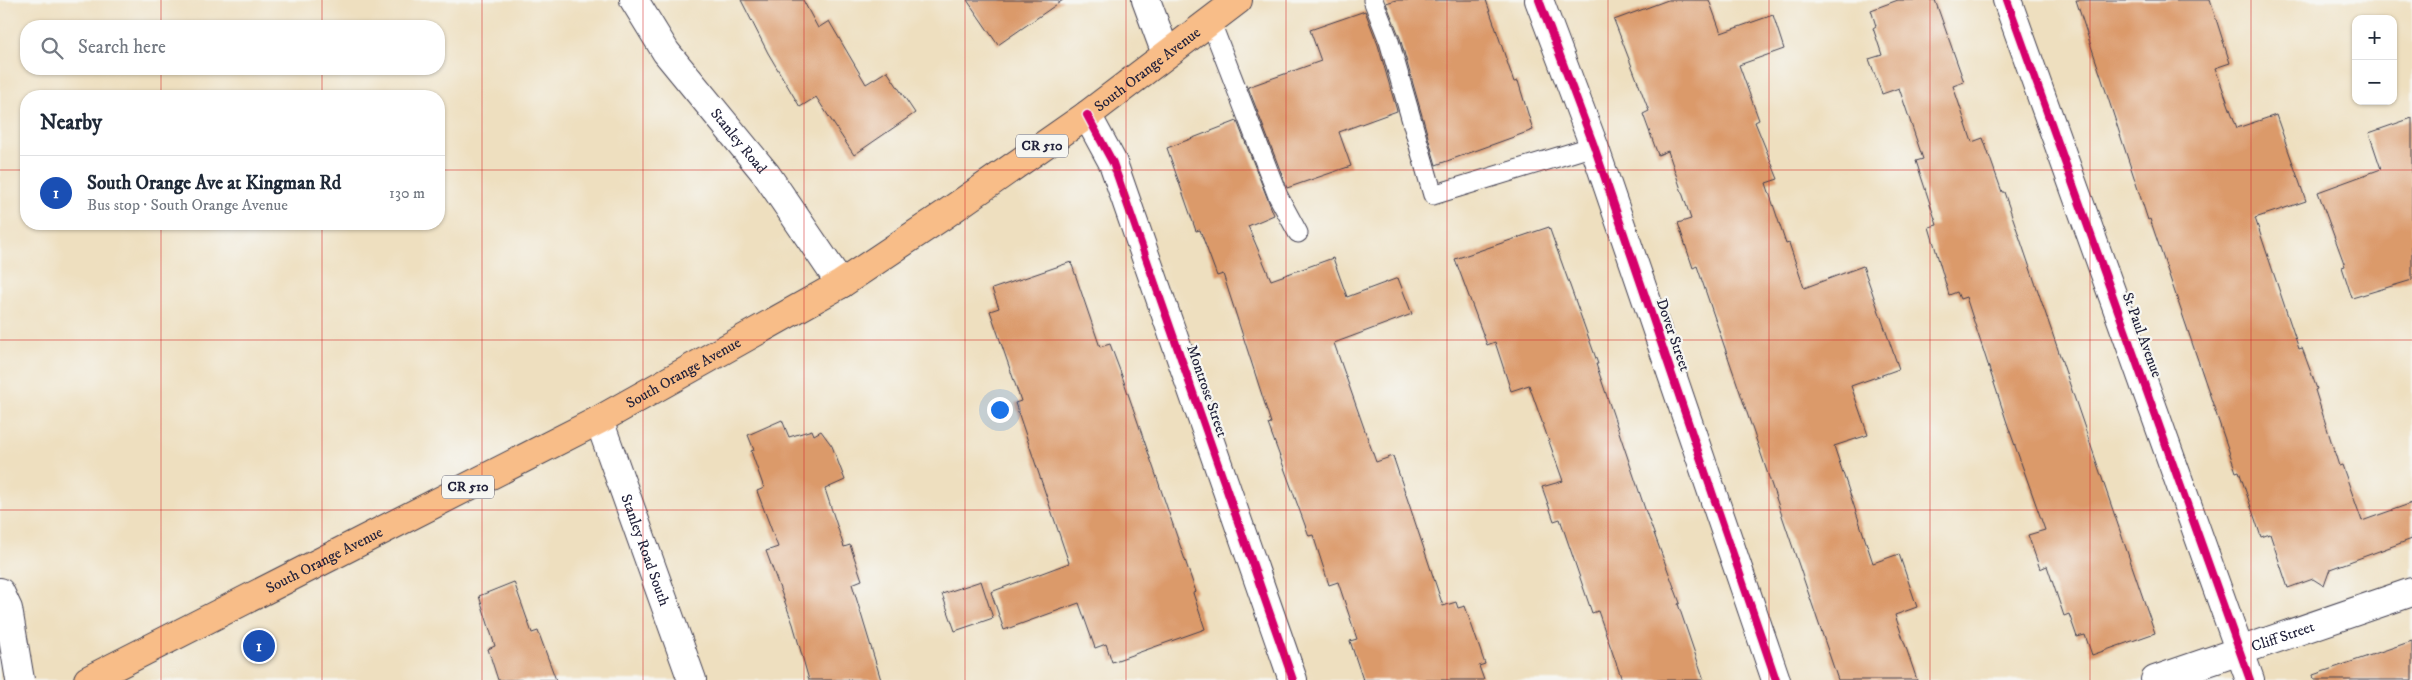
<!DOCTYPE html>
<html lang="en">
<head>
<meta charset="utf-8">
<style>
	:root { --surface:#fff; --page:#f2f2f3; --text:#1f2937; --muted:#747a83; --line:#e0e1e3; --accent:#1a73e8 }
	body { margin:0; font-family:"IM FELL DW Pica",serif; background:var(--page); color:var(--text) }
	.controls { position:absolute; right:15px; top:15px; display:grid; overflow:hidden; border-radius:10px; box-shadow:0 1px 4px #0004 }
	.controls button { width:45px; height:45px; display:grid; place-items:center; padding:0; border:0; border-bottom:1px solid var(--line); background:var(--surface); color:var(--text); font:25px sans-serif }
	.you { position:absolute; left:999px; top:409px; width:18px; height:18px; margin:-12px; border:4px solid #fff; border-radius:50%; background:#1a73e8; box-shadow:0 0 0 8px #1a73e833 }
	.badge { display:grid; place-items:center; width:32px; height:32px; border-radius:50%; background:var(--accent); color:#fff; font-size:16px; font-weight:700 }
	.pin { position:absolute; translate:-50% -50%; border:2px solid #fff; box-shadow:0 1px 5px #0006 }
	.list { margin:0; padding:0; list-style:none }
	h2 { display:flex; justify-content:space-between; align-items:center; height:65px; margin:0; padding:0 20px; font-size:21px }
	h2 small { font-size:16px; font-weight:400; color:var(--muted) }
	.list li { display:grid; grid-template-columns:32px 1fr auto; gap:15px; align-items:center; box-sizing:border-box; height:75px; padding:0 20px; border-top:1px solid var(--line) }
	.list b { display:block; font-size:19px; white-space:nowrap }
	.list p { margin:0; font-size:16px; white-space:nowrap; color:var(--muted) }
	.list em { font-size:16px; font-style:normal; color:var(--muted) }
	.icon { flex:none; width:28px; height:28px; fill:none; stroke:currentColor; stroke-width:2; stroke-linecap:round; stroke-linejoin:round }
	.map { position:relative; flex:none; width:2412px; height:680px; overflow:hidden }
	.search { position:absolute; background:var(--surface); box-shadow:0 1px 4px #0004; left:20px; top:20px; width:425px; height:55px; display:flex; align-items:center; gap:12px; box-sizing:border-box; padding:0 18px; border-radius:20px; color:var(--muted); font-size:19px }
	.panel { position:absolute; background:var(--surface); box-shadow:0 1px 4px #0004; left:20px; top:90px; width:425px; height:140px; border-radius:20px }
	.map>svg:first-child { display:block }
	.building { fill:#db9a6b }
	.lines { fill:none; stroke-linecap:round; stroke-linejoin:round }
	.lane-casing { stroke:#413e4f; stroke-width:21 }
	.street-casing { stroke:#413e4f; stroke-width:30 }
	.primary-casing { stroke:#413e4f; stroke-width:30 }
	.lane { stroke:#fff; stroke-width:19 }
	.street { stroke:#fff; stroke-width:28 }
	.primary { stroke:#f8bd88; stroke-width:28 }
	.cycleway-casing { stroke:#f6f6f2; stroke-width:11 }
	.cycleway { stroke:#d6006c; stroke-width:8 }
	.grid { fill:none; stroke:#d62828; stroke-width:1; stroke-opacity:0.55 }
	.labels { text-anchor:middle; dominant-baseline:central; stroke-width:4.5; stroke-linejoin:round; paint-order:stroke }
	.shield { fill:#f6f6f2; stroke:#626272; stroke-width:1 }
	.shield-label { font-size:14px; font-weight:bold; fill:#22223b }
	.street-label { font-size:15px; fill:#22223b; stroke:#f6f6f2 }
</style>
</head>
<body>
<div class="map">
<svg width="2412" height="680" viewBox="0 0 2412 680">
	<rect width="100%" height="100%" fill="#f6f6f2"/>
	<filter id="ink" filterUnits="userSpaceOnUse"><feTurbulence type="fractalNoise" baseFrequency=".02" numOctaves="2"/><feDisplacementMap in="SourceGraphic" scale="10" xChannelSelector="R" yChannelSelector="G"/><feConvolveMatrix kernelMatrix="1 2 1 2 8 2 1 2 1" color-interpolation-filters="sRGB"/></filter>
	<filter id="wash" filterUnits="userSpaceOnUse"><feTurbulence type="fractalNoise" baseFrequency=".0096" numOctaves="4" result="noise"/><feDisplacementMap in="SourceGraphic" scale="20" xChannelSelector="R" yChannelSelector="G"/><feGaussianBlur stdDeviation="1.12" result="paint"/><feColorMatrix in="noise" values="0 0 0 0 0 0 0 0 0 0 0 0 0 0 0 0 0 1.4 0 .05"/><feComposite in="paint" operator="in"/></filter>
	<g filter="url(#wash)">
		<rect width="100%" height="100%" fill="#eedfbf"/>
		<g id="blocks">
			<!-- building -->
			<path class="building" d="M 741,0 L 803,0 L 818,28 L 829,21 L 866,84 L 887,71 L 915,113 L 854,155 L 816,97 L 800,107 L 768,53 Z
				M 967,0 L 1063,0 L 998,45 Z
				M 1396,0 L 1486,0 L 1514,82 L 1518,81 L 1533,130 L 1436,165 L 1400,38 L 1386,3 Z
				M 1668,0 L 1709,0 L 1721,33 L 1773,15 L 1784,49 L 1739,65 L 1759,120 L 1755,122 L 1778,179 L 1766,183 L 1786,244 L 1789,243 L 1804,288 L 1863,266 L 1899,369 L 1851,386 L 1868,435 L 1834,446 L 1873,563 L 1899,554 L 1917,607 L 1895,615 L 1917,680 L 1838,680 L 1697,266 L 1693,268 L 1678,223 L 1691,219 L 1668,151 L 1658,155 L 1643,114 L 1649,111 L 1614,20 Z
				M 1898,0 L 1935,0 L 1964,82 L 1953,86 L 1972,142 L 1983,138 L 2002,192 L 2004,192 L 2155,633 L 2092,655 L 2085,635 L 2077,637 L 2069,614 L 2064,616 L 2047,566 L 2040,569 L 2028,535 L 2045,530 L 2008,426 L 1966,297 L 1960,299 L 1957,292 L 1949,295 L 1929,227 L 1937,225 L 1916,161 L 1923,159 L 1899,88 L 1882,94 L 1869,59 L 1882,55 L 1873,28 L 1876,26 L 1871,10 Z
				M 2076,0 L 2210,0 L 2230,63 L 2215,68 L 2237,128 L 2276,115 L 2306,201 L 2255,218 L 2299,349 L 2302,348 L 2317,389 L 2315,390 L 2339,466 L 2342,465 L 2362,521 L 2412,503 L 2412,539 L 2330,569 L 2324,586 L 2313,579 L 2288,588 L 2270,534 L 2261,537 L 2239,471 L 2236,472 L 2150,219 L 2148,220 Z
				M 1365,11 L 1378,45 L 1397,111 L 1339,132 L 1351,166 L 1287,188 L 1248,87 L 1321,61 L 1310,30 Z
				M 2412,118 L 2412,280 L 2352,298 L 2342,267 L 2345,266 L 2318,192 L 2381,169 L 2369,133 Z
				M 1237,121 L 1274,215 L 1248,226 L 1271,280 L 1333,258 L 1347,297 L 1398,278 L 1412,314 L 1334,343 L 1376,462 L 1393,456 L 1443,606 L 1456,602 L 1458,608 L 1465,606 L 1485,664 L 1479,666 L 1484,680 L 1363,680 L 1350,641 L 1357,639 L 1338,582 L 1329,585 L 1313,535 L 1309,536 L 1268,424 L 1271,423 L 1223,274 L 1217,276 L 1200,230 L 1196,231 L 1167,148 Z
				M 1549,227 L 1598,364 L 1596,364 L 1646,512 L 1680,603 L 1678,604 L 1704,680 L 1622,680 L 1598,611 L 1592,613 L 1560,519 L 1554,521 L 1542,487 L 1563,481 L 1529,385 L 1511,391 L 1495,342 L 1487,345 L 1455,259 Z
				M 1071,262 L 1100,347 L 1110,344 L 1122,376 L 1196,592 L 1193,593 L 1205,629 L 1112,662 L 1106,644 L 1095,648 L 1079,603 L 1004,630 L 991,592 L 1069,563 L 1015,403 L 1021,401 L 990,311 L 999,308 L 992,289 Z
				M 782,420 L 789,437 L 812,430 L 814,435 L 821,431 L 832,446 L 845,480 L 825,489 L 844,547 L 850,545 L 862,580 L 852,584 L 881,680 L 809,680 L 793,624 L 766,551 L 778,547 L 757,491 L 764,488 L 751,451 L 754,450 L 748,435 Z
				M 981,581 L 993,618 L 955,631 L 942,594 Z
				M 514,582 L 532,633 L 538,631 L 556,680 L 498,680 L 488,649 L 495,646 L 479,596 Z
				M 2412,641 L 2412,680 L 2314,680 L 2313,675 Z"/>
		</g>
	</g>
	<g filter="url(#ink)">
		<use href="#blocks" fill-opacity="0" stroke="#413e4f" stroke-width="1"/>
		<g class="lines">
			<defs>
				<path id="lane" d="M 1373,0 L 1389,41 L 1433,195 L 1594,146
					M 1210,20 L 1278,196 L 1298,233"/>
				<g id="street">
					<path id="s1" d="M 634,0 L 666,52 L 766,174 L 841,284"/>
					<path d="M 1146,0 L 1166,54"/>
					<path d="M 1539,0 L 1594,146 L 1776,680"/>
					<path d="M 2007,0 L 2250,680"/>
					<path d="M 1087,115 L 1113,163 L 1293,680"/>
					<path id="s2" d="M 599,420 L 692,680"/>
					<path d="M 0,592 L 8,609 L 20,680"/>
					<path id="s3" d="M 2155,680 L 2412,592"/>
				</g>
				<g id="primary">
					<path id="s4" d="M 88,680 L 599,420 L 841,284 L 944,215 L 1087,115 L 1238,0"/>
				</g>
			</defs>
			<!-- lane casing -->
			<use href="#lane" class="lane-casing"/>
			<!-- street casing -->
			<use href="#street" class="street-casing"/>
			<!-- primary casing -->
			<use href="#primary" class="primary-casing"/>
			<!-- lane -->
			<use href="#lane" class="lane"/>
			<!-- street -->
			<use href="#street" class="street"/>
			<!-- primary -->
			<use href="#primary" class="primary"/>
			<defs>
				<path id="cycleway" d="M 1539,0 L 1594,146 L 1776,680
					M 2007,0 L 2250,680
					M 1087,115 L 1113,163 L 1293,680"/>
			</defs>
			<!-- cycleway casing -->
			<use href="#cycleway" class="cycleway-casing"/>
			<!-- cycleway -->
			<use href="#cycleway" class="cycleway"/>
		</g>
	</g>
	<!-- grid -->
	<path class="grid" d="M 161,0 L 161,26M 322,0 L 322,26M 482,0 L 482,680M 643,0 L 643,680M 804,0 L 804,680M 965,0 L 965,680M 1126,0 L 1126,680M 1286,0 L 1286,680M 1447,0 L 1447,680M 1608,0 L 1608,680M 1769,0 L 1769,680M 1930,0 L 1930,680M 2090,0 L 2090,680M 2251,0 L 2251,680M 161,69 L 161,96M 322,69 L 322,96M 0,170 L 26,170M 439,170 L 2412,170M 161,224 L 161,680M 322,224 L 322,680M 0,340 L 2412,340M 0,510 L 2412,510"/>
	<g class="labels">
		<!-- shield labels -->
		<g class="shield">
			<rect x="1016" y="134.5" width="52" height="23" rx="4"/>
			<rect x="442" y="475.5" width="52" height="23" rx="4"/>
		</g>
		<g class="shield-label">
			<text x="1042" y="146">CR 510</text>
			<text x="468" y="487">CR 510</text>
		</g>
		<!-- street labels -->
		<g class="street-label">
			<text stroke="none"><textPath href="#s4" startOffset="1225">South Orange Avenue</textPath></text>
			<text stroke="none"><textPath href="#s1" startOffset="176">Stanley Road</textPath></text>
			<text transform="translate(1673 335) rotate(71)">Dover Street</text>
			<text transform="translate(2142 335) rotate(70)">St Paul Avenue</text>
			<text stroke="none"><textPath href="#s4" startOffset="670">South Orange Avenue</textPath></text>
			<text transform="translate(1207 391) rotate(71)">Montrose Street</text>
			<text stroke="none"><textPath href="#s2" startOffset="138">Stanley Road South</textPath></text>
			<text stroke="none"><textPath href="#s4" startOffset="265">South Orange Avenue</textPath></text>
			<text stroke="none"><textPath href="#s3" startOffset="135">Cliff Street</textPath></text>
		</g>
	</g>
</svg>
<div class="controls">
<button>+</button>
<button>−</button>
</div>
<div class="you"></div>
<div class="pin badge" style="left:259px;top:646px;background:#1a4fb4">1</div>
<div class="search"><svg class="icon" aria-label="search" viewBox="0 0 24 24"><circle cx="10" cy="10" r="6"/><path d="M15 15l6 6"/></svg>Search here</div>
<section class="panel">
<h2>Nearby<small></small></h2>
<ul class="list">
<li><span class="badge" style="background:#1a4fb4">1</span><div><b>South Orange Ave at Kingman Rd</b><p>Bus stop · South Orange Avenue</p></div><em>130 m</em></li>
</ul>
</section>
</div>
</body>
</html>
